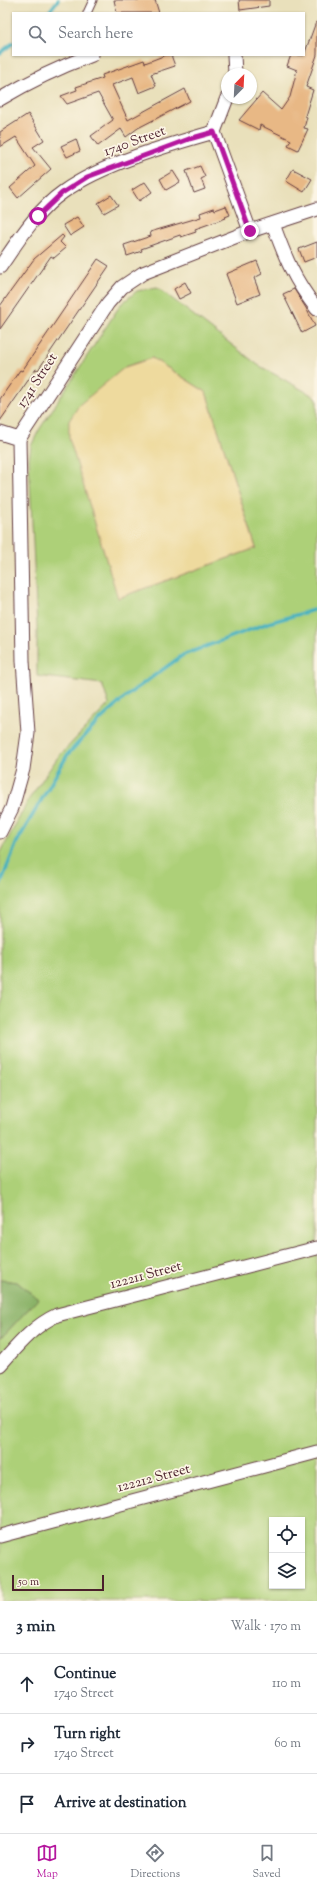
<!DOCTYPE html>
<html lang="en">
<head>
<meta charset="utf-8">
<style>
	:root { --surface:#fff; --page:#f6f6f7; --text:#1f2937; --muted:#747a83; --line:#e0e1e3; --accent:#b5179e }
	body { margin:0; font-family:"Sorts Mill Goudy",serif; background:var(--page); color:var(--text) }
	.controls { position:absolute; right:12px; bottom:12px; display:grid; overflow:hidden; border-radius:0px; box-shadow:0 1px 3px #0004 }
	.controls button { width:36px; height:36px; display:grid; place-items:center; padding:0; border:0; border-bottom:1px solid var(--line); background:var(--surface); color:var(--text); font:20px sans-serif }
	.compass { position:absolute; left:221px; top:68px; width:36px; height:36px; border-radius:50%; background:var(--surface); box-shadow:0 1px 3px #0004; rotate:24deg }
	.scale { position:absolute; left:12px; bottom:10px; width:92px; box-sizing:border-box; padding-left:4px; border:2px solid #4a1f2b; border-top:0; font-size:11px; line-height:14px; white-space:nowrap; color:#4a1f2b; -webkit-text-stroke:3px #fcf5e5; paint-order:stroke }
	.stop { position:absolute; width:12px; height:12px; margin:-9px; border:3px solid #b5179e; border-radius:50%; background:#fff }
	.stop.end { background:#b5179e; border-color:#fff; box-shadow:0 1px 4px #0008 }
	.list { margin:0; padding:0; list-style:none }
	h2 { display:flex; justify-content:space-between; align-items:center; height:52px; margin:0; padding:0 16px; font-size:17px }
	h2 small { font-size:13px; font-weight:400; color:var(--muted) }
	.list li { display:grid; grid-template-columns:26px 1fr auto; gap:12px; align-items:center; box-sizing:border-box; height:60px; padding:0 16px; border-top:1px solid var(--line) }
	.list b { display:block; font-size:15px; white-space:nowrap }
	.list p { margin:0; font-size:13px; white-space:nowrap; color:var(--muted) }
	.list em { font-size:13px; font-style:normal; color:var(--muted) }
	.icon { flex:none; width:22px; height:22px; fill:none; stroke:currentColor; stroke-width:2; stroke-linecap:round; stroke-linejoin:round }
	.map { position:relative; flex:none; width:317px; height:1601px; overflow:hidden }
	.search { position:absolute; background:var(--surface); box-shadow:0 1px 3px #0004; left:12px; right:12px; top:12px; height:44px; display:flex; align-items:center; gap:10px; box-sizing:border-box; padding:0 14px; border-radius:0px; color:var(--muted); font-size:15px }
	.sheet { height:232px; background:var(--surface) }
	nav { display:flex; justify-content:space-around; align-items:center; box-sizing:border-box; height:56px; border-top:1px solid var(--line); background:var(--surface); font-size:11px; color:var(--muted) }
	nav a { display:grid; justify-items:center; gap:2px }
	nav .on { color:var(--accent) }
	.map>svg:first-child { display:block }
	.green { fill:#add078; stroke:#7c7852; fill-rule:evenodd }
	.forest { fill:#8ab268; stroke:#6a684a }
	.sand { fill:#eeda9e; stroke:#9c7c64 }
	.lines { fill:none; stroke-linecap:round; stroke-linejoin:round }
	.stream { stroke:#44b1c0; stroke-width:3.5 }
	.building { fill:#e8b885 }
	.service-casing { stroke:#623c41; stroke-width:9 }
	.minor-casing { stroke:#623c41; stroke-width:15 }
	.service { stroke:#fff; stroke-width:7 }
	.minor { stroke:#fff; stroke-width:13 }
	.route { stroke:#b5179e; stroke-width:5 }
	.labels { text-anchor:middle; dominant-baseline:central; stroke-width:3.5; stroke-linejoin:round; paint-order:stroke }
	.street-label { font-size:14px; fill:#4a1f2b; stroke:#fcf5e5 }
</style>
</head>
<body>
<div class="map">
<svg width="317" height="1601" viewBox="0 0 317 1601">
	<rect width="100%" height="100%" fill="#fcf5e5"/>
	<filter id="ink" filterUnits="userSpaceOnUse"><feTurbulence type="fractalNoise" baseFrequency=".025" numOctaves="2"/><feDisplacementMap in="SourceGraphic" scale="8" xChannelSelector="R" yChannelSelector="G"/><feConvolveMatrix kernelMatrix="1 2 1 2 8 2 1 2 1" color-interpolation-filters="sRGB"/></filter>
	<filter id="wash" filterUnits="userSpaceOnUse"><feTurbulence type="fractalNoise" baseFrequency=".012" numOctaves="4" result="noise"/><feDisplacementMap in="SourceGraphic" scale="16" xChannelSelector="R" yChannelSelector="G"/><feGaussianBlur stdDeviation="0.9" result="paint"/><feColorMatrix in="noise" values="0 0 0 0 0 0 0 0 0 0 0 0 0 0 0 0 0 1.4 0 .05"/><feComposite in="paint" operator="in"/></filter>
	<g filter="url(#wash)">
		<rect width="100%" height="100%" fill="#e9e0bb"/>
		<!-- green -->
		<path class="green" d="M 157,287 L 258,365 L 317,398 L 317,1601 L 0,1601 L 0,1339 L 38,1299 L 17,1282 L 0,1280 L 0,854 L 29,799 L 58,757 L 109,704 L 102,684 L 37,676 L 37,627 L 29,459 L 31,446 L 39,430 L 121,304 L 137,291 ZM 152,358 L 206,392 L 256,548 L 118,598 L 125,367 ZM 272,1520 L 302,1520 L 302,1586 L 272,1586 Z"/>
		<!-- forest -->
		<path class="forest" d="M 0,1280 L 17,1282 L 38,1299 L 0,1339 Z"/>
		<!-- sand -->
		<path class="sand" d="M 152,358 L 206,392 L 256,548 L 118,598 L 69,438 L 69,421 L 79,405 L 125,367 Z"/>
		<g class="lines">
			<!-- stream -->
			<path class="stream" d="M 48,13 L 58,0
				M 0,53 L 13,43
				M 0,885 L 17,842 L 68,754 L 100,720 L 130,693 L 183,655 L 268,623 L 317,609"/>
		</g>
		<g id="blocks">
			<!-- building -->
			<path class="building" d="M 114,0 L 155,0 L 159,13 L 117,13 Z
				M 239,0 L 269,0 L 269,6 L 240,10 Z
				M 316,22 L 317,22 L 317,55 L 306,87 L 313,90 L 305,116 L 307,117 L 304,128 L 308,129 L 298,150 L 288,145 L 291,140 L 260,125 L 259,130 L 239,120 L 262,93 L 281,110 L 290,97 L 297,70 L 287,66 L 291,55 L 304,55 Z
				M 166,55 L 171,55 L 175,66 L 151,74 L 156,86 L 139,93 L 133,77 L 112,85 L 128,120 L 185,89 L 190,101 L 138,128 L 126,137 L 121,129 L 98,146 L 91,136 L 113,120 L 98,93 L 67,104 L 61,96 L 77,90 L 76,87 L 103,78 L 102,75 L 144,60 L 145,63 Z
				M 28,114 L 44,140 L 33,147 L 51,169 L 18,198 L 10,188 L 35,166 L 16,137 L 0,147 L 0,132 Z
				M 76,139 L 80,151 L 67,157 L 61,146 Z
				M 200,166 L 205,177 L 201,179 L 205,189 L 194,193 L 186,171 Z
				M 293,169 L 312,179 L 304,192 L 286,181 Z
				M 173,171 L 180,182 L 166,190 L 160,179 Z
				M 145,182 L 152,192 L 139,201 L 132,190 Z
				M 111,195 L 118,205 L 104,213 L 98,203 Z
				M 226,206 L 230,215 L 225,217 L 226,218 L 195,229 L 196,232 L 181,237 L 180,235 L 141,249 L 142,251 L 127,256 L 124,245 L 151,236 L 150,232 L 201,217 L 200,213 L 214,208 L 215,210 Z
				M 77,217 L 84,227 L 70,236 L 63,225 Z
				M 62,235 L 64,237 L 60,242 L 66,248 L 54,258 L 51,256 L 0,329 L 0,306 L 34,259 Z
				M 317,242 L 317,257 L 304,262 L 299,249 Z
				M 98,259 L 109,266 L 38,370 L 36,369 L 0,421 L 0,399 L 20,370 L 22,371 Z
				M 257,261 L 262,274 L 254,278 L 260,294 L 237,303 L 226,274 Z
				M 185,282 L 191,293 L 179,299 L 174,289 Z
				M 294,289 L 306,308 L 315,326 L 302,333 L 283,294 Z"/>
		</g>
	</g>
	<g filter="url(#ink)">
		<use href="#blocks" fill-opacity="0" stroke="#623c41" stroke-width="1"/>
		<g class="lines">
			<defs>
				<path id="service" d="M 87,13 L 93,0"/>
				<path id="minor" d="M 234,55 L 235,74
					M 0,99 C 30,81 60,67 92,55
					M 214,132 L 250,231
					M 214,132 L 227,98
					M 273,224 C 285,257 294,280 317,309
					M 0,267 C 18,241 37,210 63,192 C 102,164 168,145 214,132
					M 0,433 L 19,439
					M 0,832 L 12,808 L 23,769 L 28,733 L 23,661 L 19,439 L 108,303 L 122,287 L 143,273 L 250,231 L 317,209
					M 0,1365 C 17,1346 33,1326 57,1315 L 317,1248
					M 0,1536 L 317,1452"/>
			</defs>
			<!-- service casing -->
			<use href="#service" class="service-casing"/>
			<!-- minor casing -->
			<use href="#minor" class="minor-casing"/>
			<!-- service -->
			<use href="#service" class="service"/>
			<!-- minor -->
			<use href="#minor" class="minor"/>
		</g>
	</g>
	<g class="lines" filter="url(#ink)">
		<!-- route -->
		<path class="route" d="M 38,216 L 62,193 L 87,177 L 189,139 L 214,132 L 250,231"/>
	</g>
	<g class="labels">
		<!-- street labels -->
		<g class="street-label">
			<text transform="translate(135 142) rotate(-20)">1740 Street</text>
			<text transform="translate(38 381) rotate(-57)">1741 Street</text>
			<text transform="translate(146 1276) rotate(-15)">122211 Street</text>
			<text transform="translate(154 1479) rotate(-15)">122212 Street</text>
		</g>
	</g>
</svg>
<div class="controls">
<button><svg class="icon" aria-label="locate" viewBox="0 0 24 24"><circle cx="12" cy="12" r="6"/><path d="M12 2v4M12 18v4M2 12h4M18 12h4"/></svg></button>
<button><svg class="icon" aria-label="layers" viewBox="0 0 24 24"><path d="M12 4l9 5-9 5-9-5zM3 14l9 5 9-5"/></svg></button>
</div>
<svg class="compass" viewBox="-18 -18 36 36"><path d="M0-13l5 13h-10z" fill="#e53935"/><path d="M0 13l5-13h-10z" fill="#747a83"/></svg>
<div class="scale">50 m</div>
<div class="stop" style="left:38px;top:216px"></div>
<div class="stop end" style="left:250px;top:231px"></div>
<div class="search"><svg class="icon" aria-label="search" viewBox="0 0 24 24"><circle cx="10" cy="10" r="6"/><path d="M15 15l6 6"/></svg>Search here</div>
</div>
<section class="sheet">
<h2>3 min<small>Walk · 170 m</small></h2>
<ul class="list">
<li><svg class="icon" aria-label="ahead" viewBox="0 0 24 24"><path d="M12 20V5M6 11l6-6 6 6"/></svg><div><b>Continue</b><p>1740 Street</p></div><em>110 m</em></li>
<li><svg class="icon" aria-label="right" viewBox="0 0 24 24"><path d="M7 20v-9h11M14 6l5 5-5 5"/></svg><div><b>Turn right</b><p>1740 Street</p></div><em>60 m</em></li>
<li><svg class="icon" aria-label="arrive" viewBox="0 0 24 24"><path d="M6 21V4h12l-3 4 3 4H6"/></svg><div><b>Arrive at destination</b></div></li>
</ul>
</section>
<nav>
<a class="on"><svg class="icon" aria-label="map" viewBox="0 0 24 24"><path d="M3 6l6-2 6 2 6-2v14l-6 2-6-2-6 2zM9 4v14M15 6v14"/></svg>Map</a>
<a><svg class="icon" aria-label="directions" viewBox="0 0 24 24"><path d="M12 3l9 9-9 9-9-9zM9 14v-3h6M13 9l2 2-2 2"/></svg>Directions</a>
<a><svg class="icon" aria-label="saved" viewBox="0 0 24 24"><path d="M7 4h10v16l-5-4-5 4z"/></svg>Saved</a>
</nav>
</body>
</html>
